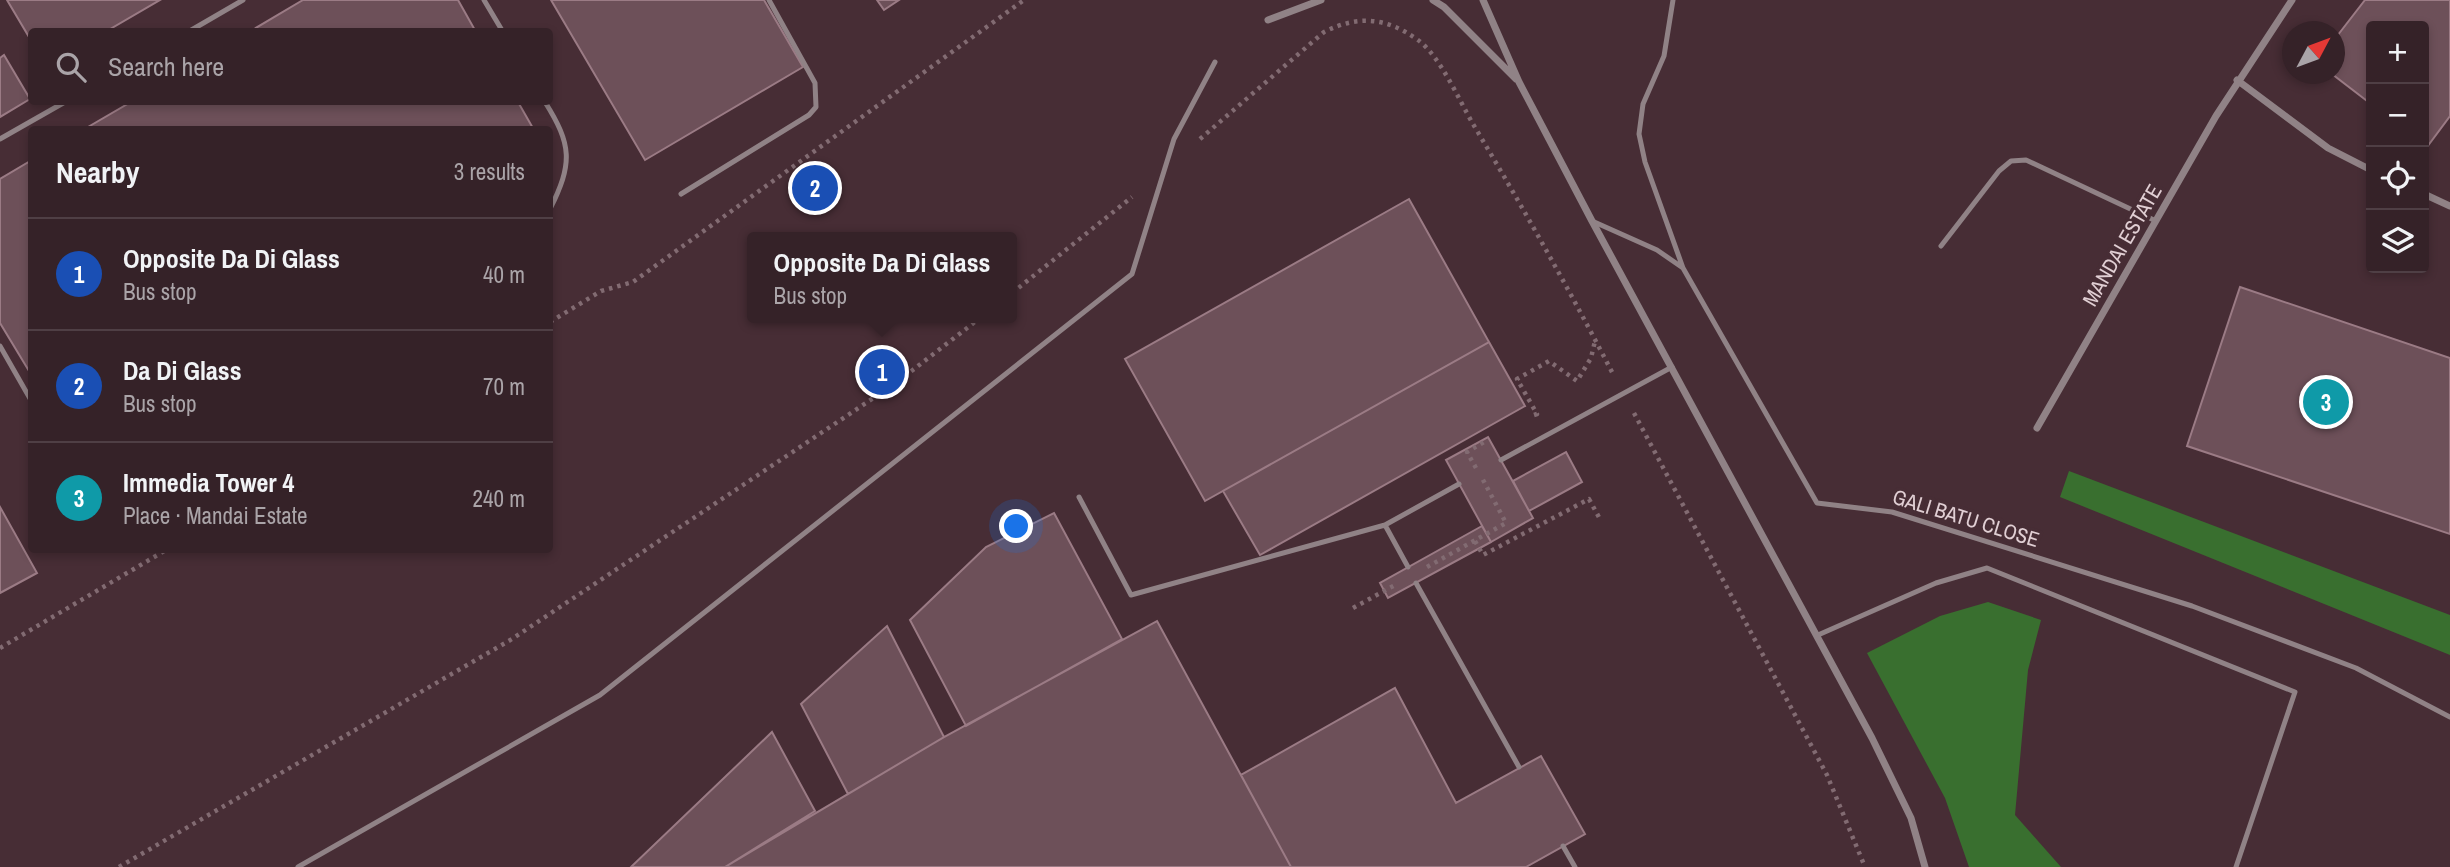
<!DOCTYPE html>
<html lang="en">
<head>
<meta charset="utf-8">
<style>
	:root { --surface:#352228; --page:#3d2a30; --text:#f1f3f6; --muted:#aaa4a8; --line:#4f3f45; --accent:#1a73e8 }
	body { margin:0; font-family:"Archivo Narrow",sans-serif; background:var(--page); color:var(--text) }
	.controls { position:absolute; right:21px; top:21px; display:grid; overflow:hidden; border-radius:7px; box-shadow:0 4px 10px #0003 }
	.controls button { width:63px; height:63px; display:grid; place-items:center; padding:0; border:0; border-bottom:2px solid var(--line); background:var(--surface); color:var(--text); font:35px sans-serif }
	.compass { position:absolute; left:2282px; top:21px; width:63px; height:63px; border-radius:50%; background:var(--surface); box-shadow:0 4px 10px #0003; rotate:49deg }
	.you { position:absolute; left:1017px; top:527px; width:24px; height:24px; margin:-18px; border:5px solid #fff; border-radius:50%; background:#1a73e8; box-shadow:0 0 0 10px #1a73e833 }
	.badge { display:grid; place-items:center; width:46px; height:46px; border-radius:50%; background:var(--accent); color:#fff; font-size:23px; font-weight:700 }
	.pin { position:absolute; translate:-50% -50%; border:4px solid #fff; box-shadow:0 2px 7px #0006 }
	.popup { position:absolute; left:747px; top:232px; width:270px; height:91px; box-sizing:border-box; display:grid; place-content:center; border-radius:7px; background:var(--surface); filter:drop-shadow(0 2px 5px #0005); font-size:23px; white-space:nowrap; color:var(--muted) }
	.popup b { font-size:26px; color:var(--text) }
	.popup::after { content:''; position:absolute; left:50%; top:100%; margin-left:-14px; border:14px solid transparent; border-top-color:var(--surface) }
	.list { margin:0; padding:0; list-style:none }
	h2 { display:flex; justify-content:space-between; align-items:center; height:91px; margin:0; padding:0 28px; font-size:30px }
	h2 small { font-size:23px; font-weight:400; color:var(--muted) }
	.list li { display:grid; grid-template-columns:46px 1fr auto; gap:21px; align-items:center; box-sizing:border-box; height:112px; padding:0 28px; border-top:2px solid var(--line) }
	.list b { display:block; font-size:26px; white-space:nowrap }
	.list p { margin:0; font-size:23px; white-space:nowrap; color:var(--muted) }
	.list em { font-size:23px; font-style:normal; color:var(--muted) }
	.icon { flex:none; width:38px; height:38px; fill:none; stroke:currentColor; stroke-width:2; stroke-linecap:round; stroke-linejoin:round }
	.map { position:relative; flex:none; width:2450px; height:867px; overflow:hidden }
	.search { position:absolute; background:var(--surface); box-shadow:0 4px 10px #0003; left:28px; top:28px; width:525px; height:77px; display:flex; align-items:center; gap:18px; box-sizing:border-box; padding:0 24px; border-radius:7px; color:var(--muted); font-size:26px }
	.panel { position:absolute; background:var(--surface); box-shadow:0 4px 10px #0003; left:28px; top:126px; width:525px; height:427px; border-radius:7px }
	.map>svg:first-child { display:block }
	.green { fill:#396f2f }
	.building { fill:#6d5059; stroke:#9b7b85; stroke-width:2 }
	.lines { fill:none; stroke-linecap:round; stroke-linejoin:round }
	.path { stroke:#826b72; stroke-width:4.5; stroke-dasharray:3.5 5; stroke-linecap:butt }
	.service { stroke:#908286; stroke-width:5 }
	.minor { stroke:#908286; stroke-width:7 }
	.labels { text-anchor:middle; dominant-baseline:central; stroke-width:7; stroke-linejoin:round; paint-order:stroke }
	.street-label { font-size:21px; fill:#e1cfd4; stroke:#472d35 }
</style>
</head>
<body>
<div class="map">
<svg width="2450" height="867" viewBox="0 0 2450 867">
	<rect width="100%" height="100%" fill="#472d35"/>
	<!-- green -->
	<path class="green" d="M 2069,471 L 2450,615 L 2450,655 L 2060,497 Z
		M 1988,602 L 2041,620 L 2028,670 L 2015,815 L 2061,867 L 1969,867 L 1945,798 L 1867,653 L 1940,616 Z"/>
	<!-- building -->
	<path class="building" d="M 7,0 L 160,0 L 105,32 L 32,32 L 32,42 Z
		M 303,0 L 458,0 L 476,32 L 249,32 Z
		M 551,0 L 764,0 L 803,67 L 645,160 Z
		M 877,0 L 899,0 L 884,10 Z
		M 2365,0 L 2450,0 L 2450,116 L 2427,147 L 2424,144 L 2424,26 L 2371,26 L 2371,104 L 2332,74 L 2334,40 Z
		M 4,55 L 30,99 L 0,117 L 0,58 Z
		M 131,102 L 518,102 L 534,130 L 83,130 Z
		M 32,160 L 32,376 L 0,323 L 0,179 Z
		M 1409,199 L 1489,342 L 1205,501 L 1125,359 Z
		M 2240,287 L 2450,358 L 2450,534 L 2187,446 Z
		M 1489,342 L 1525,406 L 1260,555 L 1223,491 Z
		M 1488,437 L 1533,518 L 1491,542 L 1446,460 Z
		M 1566,452 L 1582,482 L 1529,511 L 1513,481 Z
		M 0,507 L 37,573 L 0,593 Z
		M 1054,513 L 1122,639 L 966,726 L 910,620 L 986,547 Z
		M 1482,526 L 1491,542 L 1388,598 L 1380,583 Z
		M 1157,621 L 1291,867 L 725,867 L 944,737 Z
		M 887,626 L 944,737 L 848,794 L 801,704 Z
		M 1395,688 L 1456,803 L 1541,756 L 1585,834 L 1526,867 L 1291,867 L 1241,775 Z
		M 772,732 L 815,811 L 725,867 L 631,867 Z"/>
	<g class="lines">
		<!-- path -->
		<path class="path" d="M 1200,139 L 1324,32 C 1358,15 1386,17 1418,40 C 1440,56 1459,100 1473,124 C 1522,206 1569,289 1613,374
			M 1012,293 L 1132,197
			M 550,322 L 601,291 L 633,282 L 1024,0
			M 1634,413 L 1827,775 L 1865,867
			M 1534,415 L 1537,414 L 1517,379 L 1549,361 L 1577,381 L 1591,358 L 1595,341
			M 1476,468 L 1467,452 L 1486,441
			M 1475,541 L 1483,555 L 1589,499 L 1601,521
			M 1427,567 L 1506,523 L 1482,478
			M 1353,608 L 1395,585
			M 0,648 L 166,550
			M 119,867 L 512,639 L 896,383 L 980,318"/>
		<!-- service -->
		<path class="service" d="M 484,0 L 503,32
			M 1673,0 L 1664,56 L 1643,104 L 1639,134 L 1645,162 L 1683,268
			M 188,32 L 243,0
			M 545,102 C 572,145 573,163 550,209
			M 0,139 L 65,102
			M 681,194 L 809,115 L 816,107 L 815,83 L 769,0
			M 1592,221 L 1657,250 L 1683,268 L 1817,503 L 1892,512 L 2192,606 L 2356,668 L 2450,717
			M 1941,246 L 1999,171 L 2011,161 L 2026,160 L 2156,221
			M 0,346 L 32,402
			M 1501,460 L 1672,367
			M 1079,497 L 1131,595 L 1385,525 L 1459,484
			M 1385,525 L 1408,567
			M 1416,583 L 1519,767
			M 1818,635 L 1936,583 L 1987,568 L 2295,692 L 2236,867
			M 1563,846 L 1575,867
			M 298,867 L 600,695 L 1132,274 L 1174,139 L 1215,62"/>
		<!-- minor -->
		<path class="minor" d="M 1433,0 L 1444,7 L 1516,79
			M 1483,0 L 1519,82 L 1592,221 L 1872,738 L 1911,818 L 1925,867
			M 1268,20 L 1321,0
			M 2237,80 L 2328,148 L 2371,170
			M 2424,194 L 2450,206
			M 2037,428 L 2216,116 L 2292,0"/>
	</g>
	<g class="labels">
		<!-- street labels -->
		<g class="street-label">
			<text transform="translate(2122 245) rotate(-60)">MANDAI ESTATE</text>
			<text transform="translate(1966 518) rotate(17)">GALI BATU CLOSE</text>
		</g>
	</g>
</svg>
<div class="controls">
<button>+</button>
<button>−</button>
<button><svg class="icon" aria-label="locate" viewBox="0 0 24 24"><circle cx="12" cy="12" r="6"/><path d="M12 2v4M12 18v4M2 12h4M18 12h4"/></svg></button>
<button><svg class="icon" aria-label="layers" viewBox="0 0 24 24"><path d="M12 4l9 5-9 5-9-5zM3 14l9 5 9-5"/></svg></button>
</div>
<svg class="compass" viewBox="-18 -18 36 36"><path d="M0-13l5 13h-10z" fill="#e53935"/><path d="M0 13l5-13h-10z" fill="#aaa4a8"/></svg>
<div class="you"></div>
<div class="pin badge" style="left:882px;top:372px;background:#1a4fb4">1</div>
<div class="popup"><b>Opposite Da Di Glass</b>Bus stop</div>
<div class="pin badge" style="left:815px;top:188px;background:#1a4fb4">2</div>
<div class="pin badge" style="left:2326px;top:402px;background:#0f9aa8">3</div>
<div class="search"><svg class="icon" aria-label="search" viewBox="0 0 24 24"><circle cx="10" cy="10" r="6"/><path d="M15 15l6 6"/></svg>Search here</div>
<section class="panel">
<h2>Nearby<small>3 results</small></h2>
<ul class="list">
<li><span class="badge" style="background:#1a4fb4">1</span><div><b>Opposite Da Di Glass</b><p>Bus stop</p></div><em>40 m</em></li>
<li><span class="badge" style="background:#1a4fb4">2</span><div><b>Da Di Glass</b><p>Bus stop</p></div><em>70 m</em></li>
<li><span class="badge" style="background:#0f9aa8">3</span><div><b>Immedia Tower 4</b><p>Place · Mandai Estate</p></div><em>240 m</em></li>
</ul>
</section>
</div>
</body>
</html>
